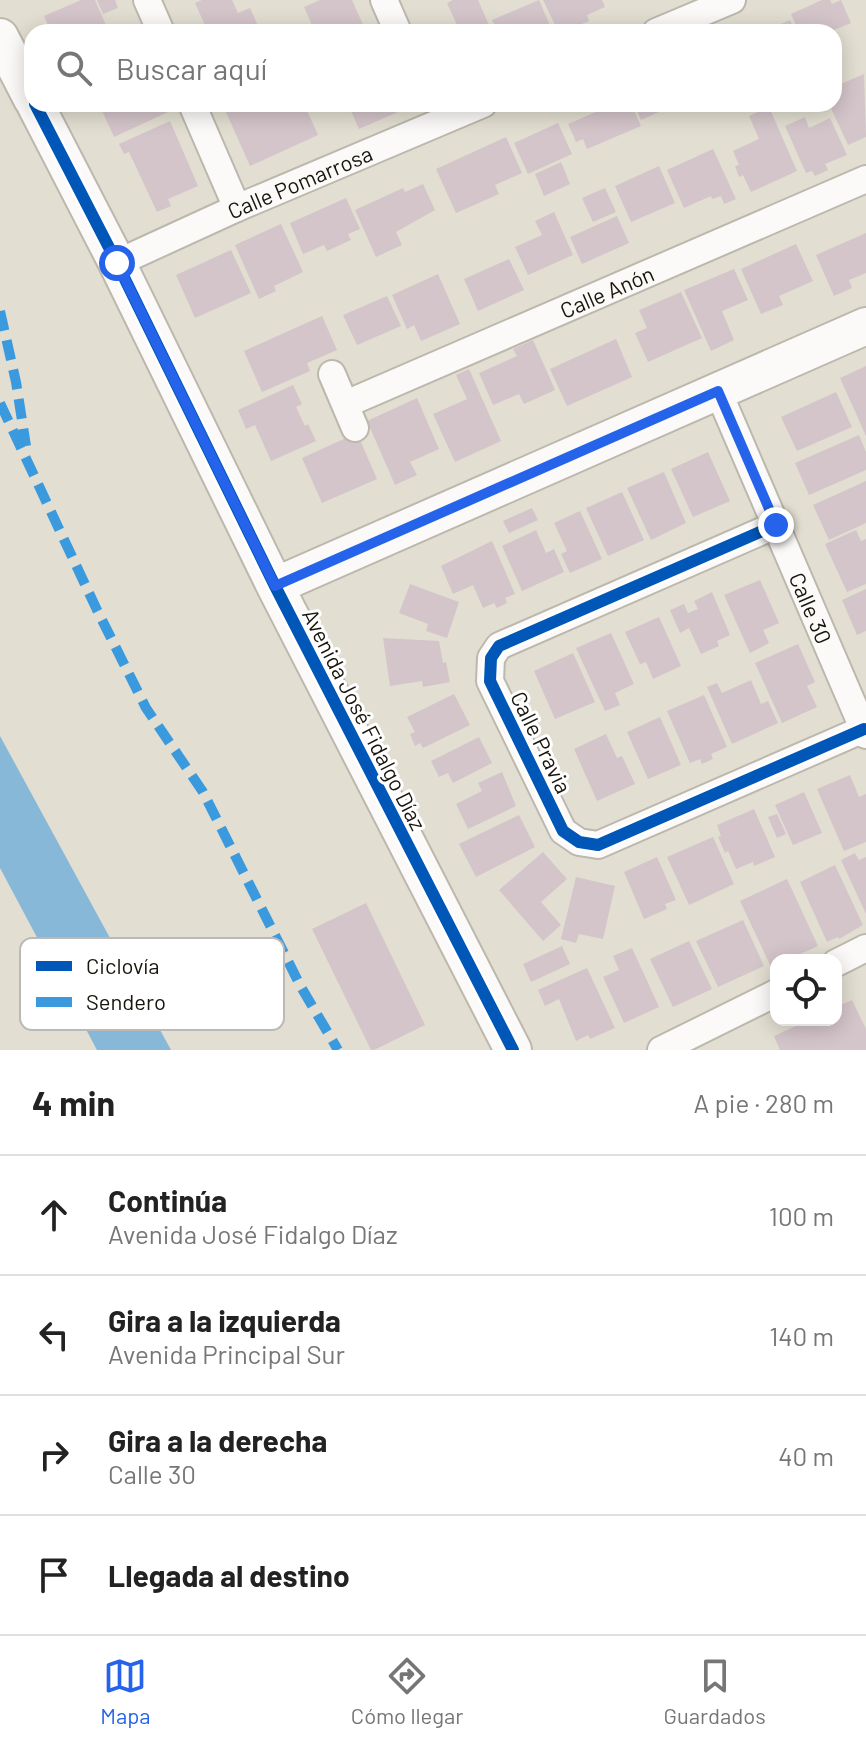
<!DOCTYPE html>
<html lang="es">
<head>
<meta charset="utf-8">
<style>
	:root { --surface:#fff; --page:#f2f2f2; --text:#222; --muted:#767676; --line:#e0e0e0; --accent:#2563eb }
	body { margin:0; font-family:Barlow,sans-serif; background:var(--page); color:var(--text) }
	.controls { position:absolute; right:24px; bottom:24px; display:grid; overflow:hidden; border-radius:16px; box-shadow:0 4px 20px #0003 }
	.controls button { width:72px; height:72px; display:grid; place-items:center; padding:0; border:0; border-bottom:2px solid var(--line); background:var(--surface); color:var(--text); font:40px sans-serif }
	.stop { position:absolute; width:24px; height:24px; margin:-18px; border:6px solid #2563eb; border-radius:50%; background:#fff }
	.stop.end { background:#2563eb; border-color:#fff; box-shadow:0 2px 8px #0008 }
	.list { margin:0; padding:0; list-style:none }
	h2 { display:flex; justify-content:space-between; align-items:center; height:104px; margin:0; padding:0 32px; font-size:34px }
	h2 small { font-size:26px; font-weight:400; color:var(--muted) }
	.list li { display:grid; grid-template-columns:52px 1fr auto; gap:24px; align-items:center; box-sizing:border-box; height:120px; padding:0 32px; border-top:2px solid var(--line) }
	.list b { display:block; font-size:30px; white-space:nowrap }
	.list p { margin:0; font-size:26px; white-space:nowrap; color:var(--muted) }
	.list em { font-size:26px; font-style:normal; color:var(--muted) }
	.icon { flex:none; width:44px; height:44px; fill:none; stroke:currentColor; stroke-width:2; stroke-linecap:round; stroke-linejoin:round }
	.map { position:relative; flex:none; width:866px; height:1050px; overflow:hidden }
	.search { position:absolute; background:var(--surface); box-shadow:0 4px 20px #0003; left:24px; right:24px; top:24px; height:88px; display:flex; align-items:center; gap:20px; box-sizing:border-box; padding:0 28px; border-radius:24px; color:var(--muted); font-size:30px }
	.sheet { height:584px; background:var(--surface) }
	nav { display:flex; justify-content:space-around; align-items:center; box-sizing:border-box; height:112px; border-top:2px solid var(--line); background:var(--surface); font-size:22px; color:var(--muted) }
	nav a { display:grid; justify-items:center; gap:4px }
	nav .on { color:var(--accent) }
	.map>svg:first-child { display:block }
	.water { fill:#88b8d7 }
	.building { fill:#d4c5ca }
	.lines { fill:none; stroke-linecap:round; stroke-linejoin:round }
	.street-casing { stroke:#bcb8ae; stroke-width:30 }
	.secondary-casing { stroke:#bcb8ae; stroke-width:40 }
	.street { stroke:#fbfaf8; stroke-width:26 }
	.secondary { stroke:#fbfaf8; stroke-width:36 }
	.quiet { stroke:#3b9ade; stroke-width:10; stroke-dasharray:20 10; stroke-linecap:butt }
	.cycleway-casing { stroke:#fff; stroke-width:17 }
	.cycleway { stroke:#0057b8; stroke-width:12 }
	.route { stroke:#2563eb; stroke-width:10 }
	.labels { text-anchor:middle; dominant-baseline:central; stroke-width:6; stroke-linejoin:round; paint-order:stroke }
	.street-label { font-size:22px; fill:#18150c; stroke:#fff }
	.key { fill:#fff; stroke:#bab9b6; stroke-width:2 }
	.key-label { font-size:22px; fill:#18150c }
</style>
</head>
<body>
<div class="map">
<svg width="866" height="1050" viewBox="0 0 866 1050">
	<rect width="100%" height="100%" fill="#e2ded1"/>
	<!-- water -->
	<path class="water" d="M 0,736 L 171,1050 L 97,1050 L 0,868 Z"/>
	<!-- building -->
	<path class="building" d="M 81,0 L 95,0 L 109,32 L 51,32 L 44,16 Z
		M 97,0 L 115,0 L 118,8 L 103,14 Z
		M 202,0 L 232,0 L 238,13 L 250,8 L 259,28 L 249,32 L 208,32 L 195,3 Z
		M 320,0 L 352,0 L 365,29 L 359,32 L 315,32 L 304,7 Z
		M 453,0 L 478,0 L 492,32 L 460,32 L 447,3 Z
		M 539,0 L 552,30 L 547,32 L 498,32 L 492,20 Z
		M 543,0 L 602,0 L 605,7 L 587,15 L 589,21 L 570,29 L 568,24 L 557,29 Z
		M 822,0 L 830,0 L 832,4 L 841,0 L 851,23 L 829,32 L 799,32 L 791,14 Z
		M 790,20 L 796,32 L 763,32 Z
		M 864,74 L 866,137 L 848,145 L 829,104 L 834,104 L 834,87 Z
		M 99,104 L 177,104 L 179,107 L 114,137 Z
		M 243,104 L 304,104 L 318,135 L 250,166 L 226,112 Z
		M 348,104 L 397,104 L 400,111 L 359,129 Z
		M 603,104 L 631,104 L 641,126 L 587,149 L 583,139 L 576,142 L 568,124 L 605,108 Z
		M 634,104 L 677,104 L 641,120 Z
		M 769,107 L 797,171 L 751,192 L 743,175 L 739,177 L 735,166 L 739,165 L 733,151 L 759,139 L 749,116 Z
		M 805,117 L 809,128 L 830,118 L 847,155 L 825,164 L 828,170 L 815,176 L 812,171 L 806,173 L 785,126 Z
		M 170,121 L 198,186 L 168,199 L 171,206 L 157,212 L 129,152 L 124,154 L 119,144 Z
		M 558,123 L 572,154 L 528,174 L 514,143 Z
		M 506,137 L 522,173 L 495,185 L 499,194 L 456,213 L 436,169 Z
		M 713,149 L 736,199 L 724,204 L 721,196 L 712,199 L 711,196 L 684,208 L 667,170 Z
		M 561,162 L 570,184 L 544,196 L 535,174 Z
		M 659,166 L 675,203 L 631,222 L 615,186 Z
		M 423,184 L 435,210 L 396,232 L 402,245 L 376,257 L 355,210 L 403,188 L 405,192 Z
		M 605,188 L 616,212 L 593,222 L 582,198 Z
		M 346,198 L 360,229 L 348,234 L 351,240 L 327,251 L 324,245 L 303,254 L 290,223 Z
		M 554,212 L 573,255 L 528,275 L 515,247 L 542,235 L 535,221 Z
		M 617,216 L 629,243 L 582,264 L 570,237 Z
		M 281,224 L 303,272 L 274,286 L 276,291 L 259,299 L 235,245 Z
		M 866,233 L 866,273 L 849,280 L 852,288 L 834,296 L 816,255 Z
		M 796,244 L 813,281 L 779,296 L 783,305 L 761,314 L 741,269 Z
		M 231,250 L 251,293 L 195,318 L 176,275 Z
		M 509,259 L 524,290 L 478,311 L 464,279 Z
		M 734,269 L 748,300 L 722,311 L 734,340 L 711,351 L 684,290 Z
		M 438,274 L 460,324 L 421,341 L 414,325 L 407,329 L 392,295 Z
		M 681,292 L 702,338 L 648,362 L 635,333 L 647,328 L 639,310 Z
		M 387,296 L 401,326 L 357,345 L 343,315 Z
		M 322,316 L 337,350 L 307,363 L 310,371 L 262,392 L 244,351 Z
		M 616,339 L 632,377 L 567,406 L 550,369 Z
		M 533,340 L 555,390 L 524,404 L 519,394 L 493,405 L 479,373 L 517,356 L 513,349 Z
		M 866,366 L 866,436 L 840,378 Z
		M 469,369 L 501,441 L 455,462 L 433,414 L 467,399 L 456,375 Z
		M 293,385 L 302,404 L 296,407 L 305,426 L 308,424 L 316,441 L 271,461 L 255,425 L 246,429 L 238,410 Z
		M 836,392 L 852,427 L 797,451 L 781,417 Z
		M 417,398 L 439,449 L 410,462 L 417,475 L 395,485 L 367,421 Z
		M 357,433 L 377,479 L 322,503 L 302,458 Z
		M 859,435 L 866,452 L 866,470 L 809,495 L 795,463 Z
		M 708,452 L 730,501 L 693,517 L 671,469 Z
		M 664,472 L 686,523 L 651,540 L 627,488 Z
		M 866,481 L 866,523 L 829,540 L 813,505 Z
		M 622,492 L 644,540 L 608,556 L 586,508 Z
		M 532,508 L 538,520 L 509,533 L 503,521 Z
		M 580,511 L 602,559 L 570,573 L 561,554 L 567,551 L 554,523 Z
		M 536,530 L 546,553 L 554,549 L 564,572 L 522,591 L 502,546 Z
		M 856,530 L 861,541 L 866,539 L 866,584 L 847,592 L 825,544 Z
		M 492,541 L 515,594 L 505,598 L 507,603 L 497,608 L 494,603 L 483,608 L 473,585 L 453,594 L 441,566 Z
		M 760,580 L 779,623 L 763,630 L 769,643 L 750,653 L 724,595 Z
		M 410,584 L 459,602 L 447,638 L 426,631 L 428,624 L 399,613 Z
		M 866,589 L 866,631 L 857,635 L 842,600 Z
		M 712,592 L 730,635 L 717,641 L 719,646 L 701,654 L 689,628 L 680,633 L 670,610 L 684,604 L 688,613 L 698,609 L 694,601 Z
		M 659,617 L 681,666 L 653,679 L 646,662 L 640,664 L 625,632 Z
		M 611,633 L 634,684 L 615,693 L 620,705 L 605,711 L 576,648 Z
		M 383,638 L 439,641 L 443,663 L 446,662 L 450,682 L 423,687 L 422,681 L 390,686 Z
		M 798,644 L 815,682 L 807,686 L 817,707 L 782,723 L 755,663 Z
		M 573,653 L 595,702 L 555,719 L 534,671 Z
		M 751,680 L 761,704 L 768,701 L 778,723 L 732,744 L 707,687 L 717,683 L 722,693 Z
		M 454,694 L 470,725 L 423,748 L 420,743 L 415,746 L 410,734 L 415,732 L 407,717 Z
		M 704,695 L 727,747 L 711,754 L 713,759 L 702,764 L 700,759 L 690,763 L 667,711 Z
		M 660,717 L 681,765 L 648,779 L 627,732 Z
		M 606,734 L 617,758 L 622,756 L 635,784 L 597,801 L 574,749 Z
		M 479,737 L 492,763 L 453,783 L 448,773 L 439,777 L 431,761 Z
		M 502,772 L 516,806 L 468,829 L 456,804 L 482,791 L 478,783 Z
		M 850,775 L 859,797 L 866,794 L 866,842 L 844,851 L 817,789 Z
		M 804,792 L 822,833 L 793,845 L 775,805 Z
		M 754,809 L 775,857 L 754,866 L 753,862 L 736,869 L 728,851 L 725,853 L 718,837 L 721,836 L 717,825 Z
		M 777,814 L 786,834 L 777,838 L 768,817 Z
		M 519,815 L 535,847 L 476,877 L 459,844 Z
		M 713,837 L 734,884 L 689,905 L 667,857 Z
		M 543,852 L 567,879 L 541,902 L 561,925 L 543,941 L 499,890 Z
		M 855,853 L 859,860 L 866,857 L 866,914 L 841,860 Z
		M 657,857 L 676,900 L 665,904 L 667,909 L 644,919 L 624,872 Z
		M 835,865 L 863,925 L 839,939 L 838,937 L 827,942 L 800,882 Z
		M 576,877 L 615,886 L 603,939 L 579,934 L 576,943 L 561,939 Z
		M 787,879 L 818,946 L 787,960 L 776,960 L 776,965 L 771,967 L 740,901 Z
		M 366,903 L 425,1025 L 374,1050 L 371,1050 L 312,929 Z
		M 743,920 L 764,966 L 718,987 L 696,941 Z
		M 689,941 L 712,989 L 673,1007 L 650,959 Z
		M 562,946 L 570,964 L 531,982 L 523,964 Z
		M 632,948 L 659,1007 L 624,1023 L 603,977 L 619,970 L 613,956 Z
		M 587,968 L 615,1028 L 590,1039 L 588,1035 L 576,1041 L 559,999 L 545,1006 L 538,990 Z
		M 852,1000 L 866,1029 L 866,1050 L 780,1050 L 774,1036 L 809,1020 L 836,1020 L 836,1007 Z"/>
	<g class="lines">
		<defs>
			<g id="street">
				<path d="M 147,0 L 161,32"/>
				<path d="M 384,0 L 398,32"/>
				<path d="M 656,32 L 732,0"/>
				<path d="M 192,104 L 237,208"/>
				<path id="s1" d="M 117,263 L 237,208 L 483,104"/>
				<path d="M 332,374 L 355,428"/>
				<path id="s2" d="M 718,391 L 866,735"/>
				<path id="s3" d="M 346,404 L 866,179"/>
				<path d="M 776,525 L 499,646 L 491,658 L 490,681 L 563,831 L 579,842 L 598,845 L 864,729"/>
				<path d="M 836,963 L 866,948"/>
				<path d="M 661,1050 L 776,993"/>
			</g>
			<path id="secondary" d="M 0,37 L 32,99
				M 35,104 L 117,263 L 275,586 L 513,1050
				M 275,586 L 866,326"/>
		</defs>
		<!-- street casing -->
		<use href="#street" class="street-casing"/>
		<!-- secondary casing -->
		<use href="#secondary" class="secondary-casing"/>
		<!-- street -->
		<use href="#street" class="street"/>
		<!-- secondary -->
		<use href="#secondary" class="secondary"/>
		<!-- quiet -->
		<path class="quiet" d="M 0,311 L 16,382 L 26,446
			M 0,403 L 97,610 L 146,708 L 203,792 L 301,987 L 338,1050"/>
		<defs>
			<path id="cycleway" d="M 35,104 L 117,263 L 275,586 L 513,1050
				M 776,525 L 499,646 L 491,658 L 490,681 L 563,831 L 579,842 L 598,845 L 864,729"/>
		</defs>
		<!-- cycleway casing -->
		<use href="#cycleway" class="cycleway-casing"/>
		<!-- cycleway -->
		<use href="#cycleway" class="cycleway"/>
	</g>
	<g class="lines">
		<!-- route -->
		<path class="route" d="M 117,263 L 275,586 L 718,391 L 776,525"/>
	</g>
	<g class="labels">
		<!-- street labels -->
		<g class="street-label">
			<text stroke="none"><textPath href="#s1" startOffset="200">Calle Pomarrosa</textPath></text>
			<text stroke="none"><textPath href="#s3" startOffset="284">Calle Anón</textPath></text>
			<text stroke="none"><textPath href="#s2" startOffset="236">Calle 30</textPath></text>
			<text transform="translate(365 719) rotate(63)">Avenida José Fidalgo Díaz</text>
			<text transform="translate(542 742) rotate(64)">Calle Pravia</text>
		</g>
	</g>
	<!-- legend -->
	<rect x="20" y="938" width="264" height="92" rx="12" class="key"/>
	<rect x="36" y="961" width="36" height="10" fill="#0057b8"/>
	<rect x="36" y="997" width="36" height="10" fill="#3b9ade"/>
	<g class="key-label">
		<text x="86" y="974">Ciclovía</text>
		<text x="86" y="1010">Sendero</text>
	</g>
</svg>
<div class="controls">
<button><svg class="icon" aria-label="locate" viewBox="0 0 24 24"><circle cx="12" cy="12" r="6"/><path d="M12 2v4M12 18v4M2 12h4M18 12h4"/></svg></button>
</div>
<div class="stop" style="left:117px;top:263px"></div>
<div class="stop end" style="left:776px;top:525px"></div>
<div class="search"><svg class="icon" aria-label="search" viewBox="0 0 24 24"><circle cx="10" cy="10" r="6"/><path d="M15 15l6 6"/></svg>Buscar aquí</div>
</div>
<section class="sheet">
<h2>4 min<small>A pie · 280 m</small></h2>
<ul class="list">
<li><svg class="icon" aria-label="ahead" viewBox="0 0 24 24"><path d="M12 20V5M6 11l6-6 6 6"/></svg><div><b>Continúa</b><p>Avenida José Fidalgo Díaz</p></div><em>100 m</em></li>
<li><svg class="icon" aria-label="left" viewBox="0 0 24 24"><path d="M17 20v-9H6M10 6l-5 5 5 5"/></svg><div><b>Gira a la izquierda</b><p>Avenida Principal Sur</p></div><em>140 m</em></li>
<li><svg class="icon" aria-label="right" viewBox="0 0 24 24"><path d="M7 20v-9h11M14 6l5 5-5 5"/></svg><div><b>Gira a la derecha</b><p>Calle 30</p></div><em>40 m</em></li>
<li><svg class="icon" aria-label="arrive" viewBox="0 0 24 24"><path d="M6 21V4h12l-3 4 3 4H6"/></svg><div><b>Llegada al destino</b></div></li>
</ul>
</section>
<nav>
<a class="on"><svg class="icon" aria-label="map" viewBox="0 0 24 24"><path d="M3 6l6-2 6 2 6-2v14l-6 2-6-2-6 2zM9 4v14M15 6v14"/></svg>Mapa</a>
<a><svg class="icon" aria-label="directions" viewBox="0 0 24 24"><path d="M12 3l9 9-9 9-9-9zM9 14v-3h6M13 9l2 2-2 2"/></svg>Cómo llegar</a>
<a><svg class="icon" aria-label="saved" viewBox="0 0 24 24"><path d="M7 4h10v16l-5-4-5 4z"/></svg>Guardados</a>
</nav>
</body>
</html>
